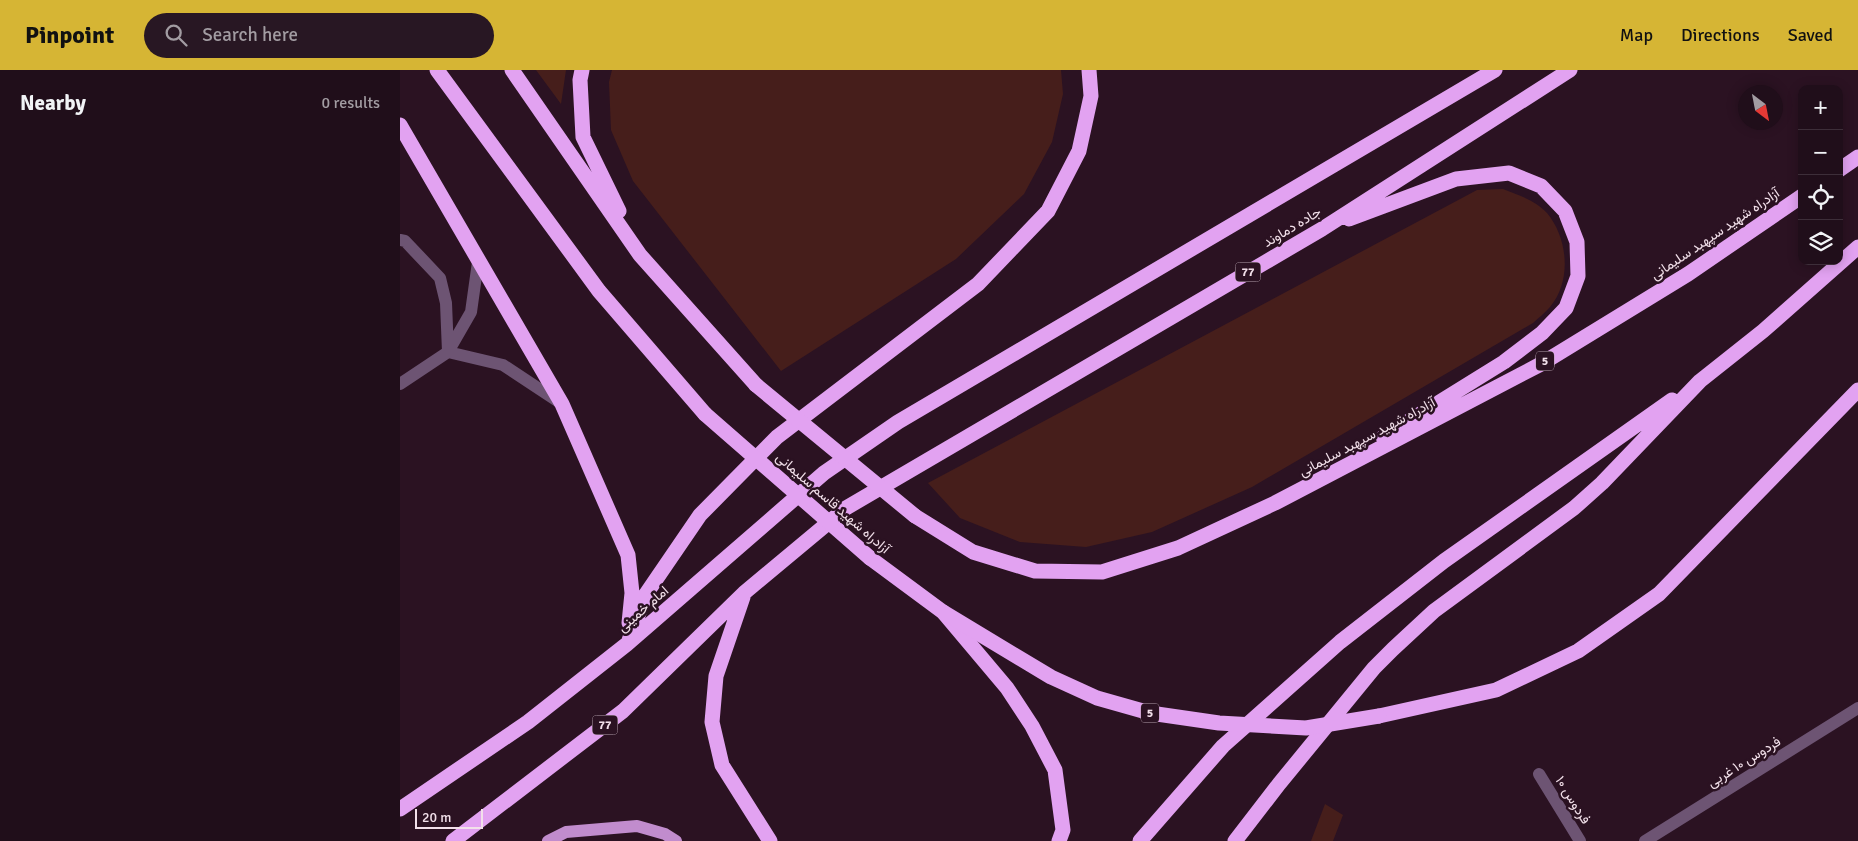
<!DOCTYPE html>
<html lang="en">
<head>
<meta charset="utf-8">
<style>
	:root { --surface:#200e1a; --page:#281723; --text:#f1f3f6; --muted:#a29ca2; --line:#3d2e39; --accent:#d6b534 }
	body { margin:0; font-family:Signika,Vazirmatn,sans-serif; background:var(--page); color:var(--text) }
	.controls { position:absolute; right:15px; top:15px; display:grid; overflow:hidden; border-radius:10px; box-shadow:0 2px 12px #0003 }
	.controls button { width:45px; height:45px; display:grid; place-items:center; padding:0; border:0; border-bottom:1px solid var(--line); background:var(--surface); color:var(--text); font:25px sans-serif }
	.compass { position:absolute; left:1338px; top:15px; width:45px; height:45px; border-radius:50%; background:var(--surface); box-shadow:0 2px 12px #0003; rotate:148deg }
	.scale { position:absolute; left:15px; bottom:12px; width:68px; box-sizing:border-box; padding-left:5px; border:2px solid #f2e0ea; border-top:0; font-size:14px; line-height:18px; white-space:nowrap; color:#f2e0ea; -webkit-text-stroke:4px #2b1222; paint-order:stroke }
	.list { margin:0; padding:0; list-style:none }
	h2 { display:flex; justify-content:space-between; align-items:center; height:65px; margin:0; padding:0 20px; font-size:21px }
	h2 small { font-size:16px; font-weight:400; color:var(--muted) }
	.icon { flex:none; width:28px; height:28px; fill:none; stroke:currentColor; stroke-width:2; stroke-linecap:round; stroke-linejoin:round }
	.map { position:relative; flex:none; width:1458px; height:771px; overflow:hidden }
	header { display:flex; align-items:center; gap:30px; box-sizing:border-box; height:70px; padding:0 25px; background:var(--accent); color:#111 }
	header strong { font-size:24px }
	nav { display:flex; gap:28px; margin-inline-start:auto; font-size:18px }
	.search { width:350px; height:45px; background:var(--page); display:flex; align-items:center; gap:12px; box-sizing:border-box; padding:0 18px; border-radius:28px; color:var(--muted); font-size:19px }
	main { display:flex }
	aside { flex:1; background:var(--surface) }
	.map>svg:first-child { display:block }
	.green { fill:#461e1b }
	.lines { fill:none; stroke-linecap:round; stroke-linejoin:round }
	.minor { stroke:#6d5473; stroke-width:12 }
	.major { stroke:#c18ccd; stroke-width:12 }
	.highway { stroke:#e2a2f1; stroke-width:15 }
	.highway-bridge { stroke:#e2a2f1; stroke-width:15 }
	.labels { text-anchor:middle; dominant-baseline:central; stroke-width:5; stroke-linejoin:round; paint-order:stroke }
	.shield { fill:#2b1222; stroke:#b6a2ae; stroke-width:1 }
	.shield-label { font-size:12px; font-weight:bold; fill:#f2e0ea }
	.street-label { font-size:14px; fill:#f2e0ea; stroke:#2b1222 }
</style>
</head>
<body>
<header>
<strong>Pinpoint</strong>
<div class="search"><svg class="icon" aria-label="search" viewBox="0 0 24 24"><circle cx="10" cy="10" r="6"/><path d="M15 15l6 6"/></svg>Search here</div>
<nav><a>Map</a><a>Directions</a><a>Saved</a></nav>
</header>
<main>
<aside>
<h2>Nearby<small>0 results</small></h2>
<ul class="list">
</ul>
</aside>
<div class="map">
<svg width="1458" height="771" viewBox="0 0 1458 771">
	<rect width="100%" height="100%" fill="#2b1222"/>
	<!-- green -->
	<path class="green" d="M 136,0 L 166,0 L 161,34 Z
		M 212,0 L 661,0 L 663,24 L 652,72 L 624,124 L 556,189 L 381,301 L 233,111 L 211,60 L 209,12 Z
		M 1103,119 C 1118,125 1135,130 1147,143 C 1168,168 1172,211 1150,237 C 1145,243 1138,248 1133,253 L 852,417 L 752,462 L 686,477 L 620,472 L 560,448 L 528,413 L 1077,120 Z
		M 925,734 L 943,745 L 933,771 L 911,771 Z"/>
	<g class="lines">
		<!-- minor -->
		<path class="minor" d="M 0,170 L 5,171 L 40,208 L 46,233 L 48,282 L 0,314
			M 78,192 L 71,242 L 48,282 L 103,295 L 162,334
			M 1139,704 L 1180,771
			M 1245,771 L 1458,638"/>
		<!-- major -->
		<path class="major" d="M 148,771 L 166,762 L 237,756 L 265,764 L 276,771"/>
		<!-- highway -->
		<path class="highway" d="M 37,0 L 199,221 L 305,344
			M 112,0 L 240,185 L 356,315
			M 182,0 L 180,10 L 183,67 L 219,141
			M 0,55 L 162,334 L 228,485 L 232,523 L 229,553
			M 1439,100 L 1458,87
			M 949,149 L 1056,109 L 1109,103 L 1141,116 L 1165,141 L 1177,172 L 1178,206 L 1166,238 L 1142,263 L 1104,292 L 983,367
			M 515,446 L 573,482 L 635,501 L 702,502 L 778,478 L 875,433 L 1141,294 L 1288,204 L 1402,126
			M 470,488 L 543,542 L 607,618 L 632,656 L 655,700 L 663,760 L 659,771
			M 343,527 L 316,606 L 312,652 L 322,695 L 370,771
			M 228,573 L 246,524 L 300,445 L 377,367 L 578,214 L 648,141 L 679,81 L 691,26 L 689,0
			M 979,646 L 1096,620 L 1178,581 L 1259,524 L 1458,320
			M 0,739 L 128,652 L 227,574 L 424,403 L 498,352 L 1095,0
			M 53,771 L 223,641 L 344,523 L 446,438 L 922,159 L 1170,0
			M 740,771 L 823,676 L 940,572 L 1044,491 L 1272,330
			M 835,771 L 879,714 L 974,598 L 993,579 L 1034,541 L 1174,438 L 1202,413 L 1300,311 L 1363,261 L 1458,177"/>
		<!-- highway-bridge -->
		<path class="highway-bridge" d="M 356,315 L 515,446
			M 305,344 L 470,488
			M 543,542 L 651,607 L 697,628 L 750,643 L 819,653 L 906,658 L 979,646"/>
	</g>
	<g class="labels">
		<!-- shield labels -->
		<g class="shield">
			<rect x="835.5" y="192.5" width="25" height="19" rx="4"/>
			<rect x="1136" y="281.5" width="18" height="19" rx="4"/>
			<rect x="741" y="633.5" width="18" height="19" rx="4"/>
			<rect x="192.5" y="645.5" width="25" height="19" rx="4"/>
		</g>
		<g class="shield-label">
			<text x="848" y="202">77</text>
			<text x="1145" y="291">5</text>
			<text x="750" y="643">5</text>
			<text x="205" y="655">77</text>
		</g>
		<!-- street labels -->
		<g class="street-label">
			<text transform="translate(892 157) rotate(-31)">جاده دماوند</text>
			<text transform="translate(1315 164) rotate(-34)">آزادراه شهید سپهبد سلیمانی</text>
			<text transform="translate(967 367) rotate(-28)">آزادراه شهید سپهبد سلیمانی</text>
			<text transform="translate(433 433) rotate(41)">آزادراه شهید قاسم سلیمانی</text>
			<text transform="translate(243 539) rotate(-41)">امام خمینی</text>
			<text transform="translate(1344 692) rotate(-32)">فردوس ۱۰ غربی</text>
			<text transform="translate(1173 730) rotate(58)">فردوس ۱۰</text>
		</g>
	</g>
</svg>
<div class="controls">
<button>+</button>
<button>−</button>
<button><svg class="icon" aria-label="locate" viewBox="0 0 24 24"><circle cx="12" cy="12" r="6"/><path d="M12 2v4M12 18v4M2 12h4M18 12h4"/></svg></button>
<button><svg class="icon" aria-label="layers" viewBox="0 0 24 24"><path d="M12 4l9 5-9 5-9-5zM3 14l9 5 9-5"/></svg></button>
</div>
<svg class="compass" viewBox="-18 -18 36 36"><path d="M0-13l5 13h-10z" fill="#e53935"/><path d="M0 13l5-13h-10z" fill="#a29ca2"/></svg>
<div class="scale">20 m</div>
</div>
</main>
</body>
</html>
